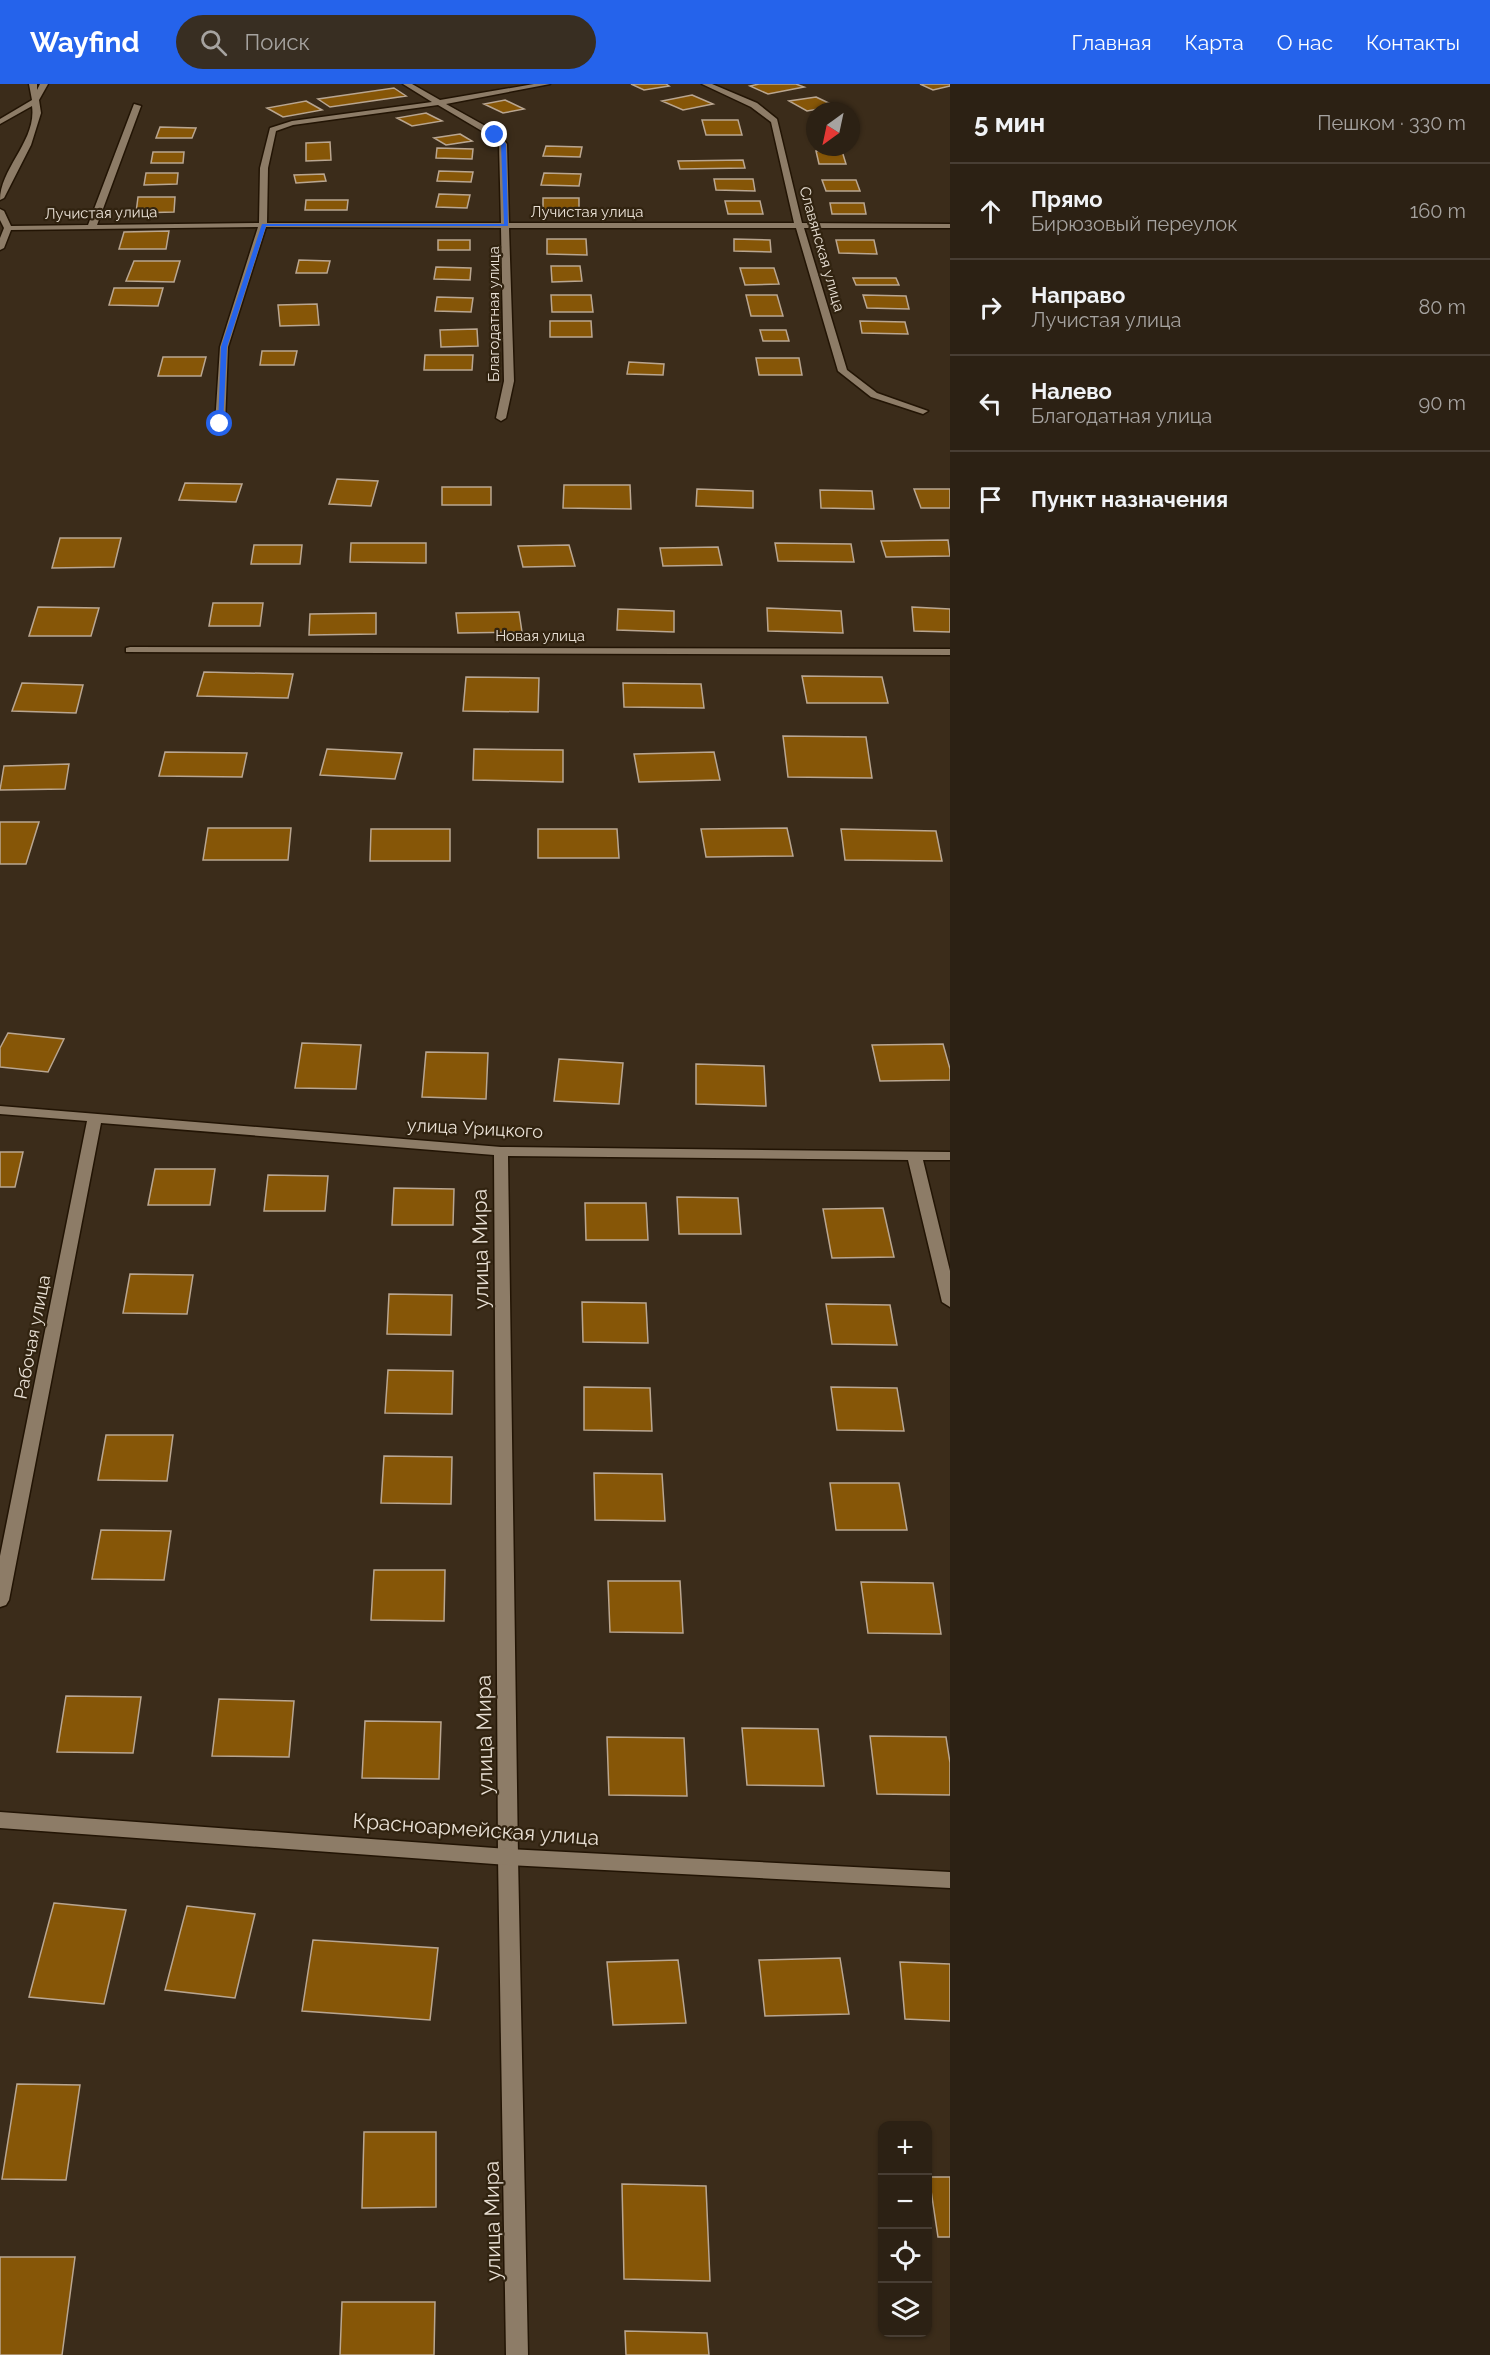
<!DOCTYPE html>
<html lang="ru">
<head>
<meta charset="utf-8">
<style>
	:root { --surface:#2c2114; --page:#382e22; --text:#f1f3f6; --muted:#a6a3a0; --line:#483e34; --accent:#2563eb }
	body { margin:0; font-family:Raleway,sans-serif; background:var(--page); color:var(--text) }
	.controls { position:absolute; right:18px; bottom:18px; display:grid; overflow:hidden; border-radius:12px; box-shadow:0 2px 4px #0004 }
	.controls button { width:54px; height:54px; display:grid; place-items:center; padding:0; border:0; border-bottom:2px solid var(--line); background:var(--surface); color:var(--text); font:30px sans-serif }
	.compass { position:absolute; left:806px; top:18px; width:54px; height:54px; border-radius:50%; background:var(--surface); box-shadow:0 2px 4px #0004; rotate:213deg }
	.stop { position:absolute; width:18px; height:18px; margin:-14px; border:4px solid #2563eb; border-radius:50%; background:#fff }
	.stop.end { background:#2563eb; border-color:#fff; box-shadow:0 2px 6px #0008 }
	.list { margin:0; padding:0; list-style:none }
	h2 { display:flex; justify-content:space-between; align-items:center; height:78px; margin:0; padding:0 24px; font-size:26px }
	h2 small { font-size:20px; font-weight:400; color:var(--muted) }
	.list li { display:grid; grid-template-columns:39px 1fr auto; gap:18px; align-items:center; box-sizing:border-box; height:96px; padding:0 24px; border-top:2px solid var(--line) }
	.list b { display:block; font-size:22px; white-space:nowrap }
	.list p { margin:0; font-size:20px; white-space:nowrap; color:var(--muted) }
	.list em { font-size:20px; font-style:normal; color:var(--muted) }
	.icon { flex:none; width:33px; height:33px; fill:none; stroke:currentColor; stroke-width:2; stroke-linecap:round; stroke-linejoin:round }
	.map { position:relative; flex:none; width:950px; height:2271px; overflow:hidden }
	header { display:flex; align-items:center; gap:36px; box-sizing:border-box; height:84px; padding:0 30px; background:var(--accent); color:#fff }
	header strong { font-size:28px }
	nav { display:flex; gap:33px; margin-inline-start:auto; font-size:21px }
	.search { width:420px; height:54px; background:var(--page); display:flex; align-items:center; gap:15px; box-sizing:border-box; padding:0 21px; border-radius:33px; color:var(--muted); font-size:22px }
	main { display:flex }
	aside { flex:1; background:var(--surface) }
	.map>svg:first-child { display:block }
	.building { fill:#865607; stroke:#b9a691; stroke-width:1.5 }
	.lines { fill:none; stroke-linecap:round; stroke-linejoin:round }
	.street-casing { stroke:#221404; stroke-width:3 }
	.secondary-casing { stroke:#221404; stroke-width:3 }
	.street { fill:#8d7c67; fill-rule:evenodd }
	.secondary { fill:#8d7c67; fill-rule:evenodd }
	.route { fill:#2563eb }
	.labels { text-anchor:middle; dominant-baseline:central; stroke-width:4.5; stroke-linejoin:round; paint-order:stroke }
	.far-street-label { font-size:15px; fill:#e9e0d5; stroke:#312310 }
	.street-label { font-size:18px; fill:#e9e0d5; stroke:#312310 }
	.near-street-label { font-size:21px; fill:#e9e0d5; stroke:#312310 }
</style>
</head>
<body>
<header>
<strong>Wayfind</strong>
<div class="search"><svg class="icon" aria-label="search" viewBox="0 0 24 24"><circle cx="10" cy="10" r="6"/><path d="M15 15l6 6"/></svg>Поиск</div>
<nav><a>Главная</a><a>Карта</a><a>О нас</a><a>Контакты</a></nav>
</header>
<main>
<div class="map">
<svg width="950" height="2271" viewBox="0 0 950 2271">
	<rect width="100%" height="100%" fill="#3b2c1a"/>
	<!-- building -->
	<path class="building" d="M 631,0 L 666,0 L 669,2 L 644,6 Z
		M 759,0 L 796,0 L 804,3 L 768,10 L 750,2 Z
		M 920,0 L 950,0 L 950,2 L 933,6 Z
		M 394,4 L 406,12 L 330,23 L 318,15 Z
		M 692,11 L 713,20 L 683,26 L 662,17 Z
		M 816,13 L 835,22 L 807,27 L 789,17 Z
		M 505,16 L 524,25 L 503,29 L 484,20 Z
		M 306,17 L 322,26 L 283,33 L 267,24 Z
		M 426,29 L 442,37 L 412,42 L 397,34 Z
		M 702,36 L 738,36 L 742,51 L 706,51 Z
		M 160,43 L 196,44 L 192,54 L 156,54 Z
		M 460,50 L 472,57 L 446,61 L 434,54 Z
		M 330,58 L 331,76 L 306,77 L 306,59 Z
		M 546,62 L 582,63 L 580,73 L 543,72 Z
		M 437,64 L 473,65 L 472,75 L 436,74 Z
		M 816,67 L 842,67 L 846,80 L 819,80 Z
		M 153,68 L 184,68 L 183,79 L 151,79 Z
		M 743,76 L 745,84 L 680,85 L 678,77 Z
		M 439,87 L 473,88 L 471,98 L 437,97 Z
		M 146,89 L 178,89 L 177,100 L 144,101 Z
		M 544,89 L 581,90 L 579,102 L 541,101 Z
		M 324,90 L 326,97 L 296,99 L 294,91 Z
		M 714,95 L 753,95 L 755,107 L 716,106 Z
		M 822,96 L 856,96 L 860,107 L 826,107 Z
		M 439,110 L 470,111 L 467,124 L 436,123 Z
		M 138,113 L 175,113 L 174,128 L 136,129 Z
		M 543,114 L 579,114 L 579,126 L 543,126 Z
		M 306,116 L 348,116 L 347,126 L 305,126 Z
		M 725,117 L 760,117 L 763,130 L 728,130 Z
		M 830,119 L 864,119 L 866,130 L 832,130 Z
		M 169,147 L 166,165 L 119,165 L 124,148 Z
		M 547,155 L 586,155 L 587,171 L 547,170 Z
		M 734,155 L 770,156 L 771,168 L 734,167 Z
		M 438,156 L 470,156 L 470,166 L 438,166 Z
		M 836,156 L 874,156 L 877,170 L 839,169 Z
		M 299,176 L 330,177 L 327,189 L 296,189 Z
		M 134,177 L 180,177 L 174,198 L 126,197 Z
		M 551,182 L 580,182 L 582,197 L 552,198 Z
		M 436,183 L 471,184 L 470,196 L 434,195 Z
		M 740,184 L 774,184 L 779,200 L 745,201 Z
		M 853,194 L 896,194 L 899,201 L 856,201 Z
		M 114,204 L 163,204 L 158,222 L 109,221 Z
		M 551,211 L 591,211 L 593,228 L 552,228 Z
		M 746,211 L 777,211 L 783,232 L 751,232 Z
		M 863,211 L 906,212 L 909,225 L 867,224 Z
		M 437,213 L 473,214 L 471,228 L 435,227 Z
		M 317,220 L 319,241 L 280,242 L 278,221 Z
		M 550,237 L 591,237 L 592,253 L 550,253 Z
		M 860,237 L 905,238 L 908,250 L 862,249 Z
		M 477,245 L 478,262 L 441,263 L 440,246 Z
		M 760,246 L 786,246 L 789,257 L 763,257 Z
		M 262,267 L 297,267 L 294,281 L 260,281 Z
		M 425,271 L 473,271 L 472,286 L 424,286 Z
		M 163,273 L 206,273 L 201,292 L 158,292 Z
		M 756,274 L 799,274 L 802,291 L 759,291 Z
		M 629,278 L 664,280 L 663,291 L 627,290 Z
		M 337,395 L 378,397 L 371,422 L 329,420 Z
		M 185,399 L 242,400 L 236,418 L 179,416 Z
		M 564,401 L 630,401 L 631,425 L 563,424 Z
		M 442,403 L 491,403 L 491,421 L 442,421 Z
		M 697,405 L 753,407 L 753,424 L 696,422 Z
		M 914,405 L 950,405 L 950,424 L 921,424 Z
		M 820,406 L 872,407 L 874,425 L 821,424 Z
		M 60,454 L 121,454 L 114,483 L 52,484 Z
		M 948,456 L 950,472 L 886,473 L 881,457 Z
		M 351,459 L 426,459 L 426,479 L 350,478 Z
		M 775,459 L 851,460 L 854,478 L 778,477 Z
		M 254,461 L 302,461 L 300,480 L 251,480 Z
		M 569,461 L 575,482 L 523,483 L 518,462 Z
		M 718,463 L 722,481 L 663,482 L 660,464 Z
		M 213,519 L 263,519 L 260,542 L 209,542 Z
		M 38,523 L 99,524 L 91,552 L 29,552 Z
		M 912,523 L 950,525 L 950,548 L 914,547 Z
		M 767,524 L 841,527 L 843,549 L 768,547 Z
		M 618,525 L 674,527 L 674,548 L 617,546 Z
		M 519,528 L 522,548 L 458,549 L 456,529 Z
		M 376,529 L 376,550 L 309,551 L 310,530 Z
		M 204,588 L 293,590 L 288,614 L 197,612 Z
		M 802,592 L 882,593 L 888,619 L 807,619 Z
		M 466,593 L 539,594 L 538,628 L 463,627 Z
		M 22,599 L 83,601 L 76,629 L 12,627 Z
		M 623,599 L 701,600 L 704,624 L 624,623 Z
		M 783,652 L 866,653 L 872,694 L 788,693 Z
		M 327,665 L 402,669 L 395,695 L 320,691 Z
		M 474,665 L 563,666 L 563,698 L 473,696 Z
		M 165,668 L 247,669 L 242,693 L 159,692 Z
		M 714,668 L 720,696 L 639,698 L 634,670 Z
		M 69,680 L 65,705 L 0,706 L 4,682 Z
		M 0,738 L 39,738 L 26,780 L 0,780 Z
		M 208,744 L 291,744 L 288,776 L 203,776 Z
		M 787,744 L 793,772 L 706,773 L 701,745 Z
		M 371,745 L 450,745 L 450,777 L 370,777 Z
		M 538,745 L 617,745 L 619,774 L 538,774 Z
		M 841,745 L 936,747 L 942,777 L 845,776 Z
		M 8,949 L 64,955 L 48,988 L 0,983 L 0,964 Z
		M 302,959 L 361,961 L 356,1005 L 295,1004 Z
		M 943,960 L 950,985 L 950,996 L 880,997 L 872,961 Z
		M 426,968 L 488,969 L 486,1015 L 422,1013 Z
		M 559,975 L 623,979 L 619,1020 L 554,1017 Z
		M 696,980 L 764,982 L 766,1022 L 696,1020 Z
		M 0,1068 L 23,1068 L 15,1103 L 0,1103 Z
		M 155,1085 L 215,1085 L 210,1121 L 148,1121 Z
		M 268,1091 L 328,1092 L 325,1127 L 264,1127 Z
		M 394,1104 L 454,1105 L 453,1141 L 392,1141 Z
		M 677,1113 L 738,1114 L 741,1150 L 679,1150 Z
		M 585,1119 L 646,1119 L 648,1156 L 586,1156 Z
		M 883,1124 L 894,1173 L 832,1174 L 823,1125 Z
		M 130,1190 L 193,1191 L 187,1230 L 123,1229 Z
		M 389,1210 L 452,1211 L 451,1251 L 387,1250 Z
		M 582,1218 L 646,1219 L 648,1259 L 583,1258 Z
		M 826,1220 L 890,1221 L 897,1261 L 832,1260 Z
		M 388,1286 L 453,1287 L 452,1330 L 385,1329 Z
		M 584,1303 L 650,1304 L 652,1347 L 584,1346 Z
		M 831,1303 L 897,1304 L 904,1347 L 837,1346 Z
		M 106,1351 L 173,1351 L 167,1397 L 98,1396 Z
		M 384,1372 L 452,1373 L 451,1420 L 381,1419 Z
		M 594,1389 L 662,1390 L 665,1437 L 595,1436 Z
		M 830,1399 L 899,1399 L 907,1446 L 836,1446 Z
		M 101,1446 L 171,1447 L 164,1496 L 92,1495 Z
		M 374,1486 L 445,1486 L 444,1537 L 371,1536 Z
		M 608,1497 L 680,1497 L 683,1549 L 610,1548 Z
		M 861,1498 L 933,1499 L 941,1550 L 868,1549 Z
		M 66,1612 L 141,1613 L 133,1669 L 57,1668 Z
		M 219,1615 L 294,1617 L 289,1673 L 212,1672 Z
		M 365,1637 L 441,1638 L 439,1695 L 362,1694 Z
		M 742,1644 L 818,1645 L 824,1702 L 747,1701 Z
		M 870,1652 L 946,1653 L 950,1679 L 950,1711 L 877,1710 Z
		M 607,1653 L 684,1654 L 687,1712 L 609,1711 Z
		M 54,1819 L 126,1826 L 104,1920 L 29,1913 Z
		M 187,1822 L 255,1830 L 235,1914 L 165,1906 Z
		M 313,1856 L 438,1864 L 430,1936 L 302,1927 Z
		M 840,1874 L 849,1930 L 765,1932 L 759,1876 Z
		M 678,1876 L 686,1939 L 613,1941 L 607,1878 Z
		M 900,1878 L 950,1880 L 950,1937 L 905,1935 Z
		M 17,2000 L 80,2001 L 66,2096 L 2,2095 Z
		M 364,2048 L 436,2048 L 436,2123 L 362,2124 Z
		M 929,2093 L 950,2093 L 950,2153 L 938,2153 Z
		M 622,2100 L 706,2102 L 710,2197 L 624,2195 Z
		M 0,2173 L 75,2173 L 62,2271 L 0,2271 Z
		M 342,2218 L 435,2218 L 434,2271 L 340,2271 Z
		M 625,2247 L 707,2249 L 709,2271 L 626,2271 Z"/>
	<g class="lines">
		<defs>
			<path id="street" d="M 29,0 L 37,0 L 37,6 L 40,0 L 48,0 L 39,16 L 41,29 L 31,61 L 4,114 L 0,116 C 0,84 37,56 32,22 L 0,40 L 0,35 L 32,16 Z
				M 403,0 L 412,0 L 440,16 L 534,0 L 550,0 L 446,20 L 498,49 L 507,60 L 509,139 L 794,139 L 771,38 L 751,23 L 702,0 L 712,0 L 757,19 L 777,35 L 802,139 L 950,140 L 950,144 L 804,144 L 847,286 L 877,309 L 928,327 L 923,330 L 871,313 L 838,287 L 796,144 L 509,144 L 514,297 L 506,334 L 501,337 L 496,334 L 504,297 L 501,144 L 266,143 L 228,263 L 225,340 L 220,343 L 215,340 L 220,263 L 258,143 L 11,146 L 4,164 L 0,166 L 0,154 L 4,144 L 0,136 L 0,125 L 4,127 L 11,142 L 88,141 L 134,20 L 141,22 L 97,141 L 259,139 L 260,84 L 270,44 L 292,37 L 432,18 ZM 438,21 L 492,53 L 499,60 L 501,139 L 267,139 L 268,84 L 276,47 L 293,41 Z
				M 130,563 L 950,565 L 950,571 L 126,568 L 126,564 Z
				M 0,1022 L 501,1063 L 950,1068 L 950,1076 L 923,1076 L 950,1187 L 950,1223 L 942,1218 L 908,1076 L 508,1072 L 518,1773 L 528,2271 L 506,2271 L 498,1773 L 494,1071 L 101,1039 L 9,1516 L 6,1521 L 0,1523 L 0,1472 L 87,1037 L 0,1030 Z"/>
			<path id="secondary" d="M 0,1728 L 508,1765 L 950,1788 L 950,1804 L 508,1781 L 0,1744 Z"/>
		</defs>
		<!-- street casing -->
		<use href="#street" class="street-casing"/>
		<!-- secondary casing -->
		<use href="#secondary" class="secondary-casing"/>
		<!-- street -->
		<use href="#street" class="street"/>
		<!-- secondary -->
		<use href="#secondary" class="secondary"/>
	</g>
	<!-- route -->
	<path class="route" d="M 497,50 L 506,60 L 508,142 L 266,142 L 227,263 L 223,340 L 218,341 L 221,263 L 262,140 L 504,140 L 501,60 L 492,51 Z"/>
	<g class="labels">
		<!-- far-street labels -->
		<g class="far-street-label">
			<text x="587" y="128">Лучистая улица</text>
			<text transform="translate(101 129) rotate(-1)">Лучистая улица</text>
			<text transform="translate(822 165) rotate(74)">Славянская улица</text>
			<text transform="translate(494 230) rotate(-90)">Благодатная улица</text>
			<text x="540" y="552">Новая улица</text>
		</g>
		<!-- street labels -->
		<g class="street-label">
			<text transform="translate(475 1044) rotate(3)">улица Урицкого</text>
			<text transform="translate(32 1253) rotate(-79)">Рабочая улица</text>
		</g>
		<!-- near-street labels -->
		<g class="near-street-label">
			<text transform="translate(480 1165) rotate(-91)">улица Мира</text>
			<text transform="translate(484 1651) rotate(-91)">улица Мира</text>
			<text transform="translate(476 1745) rotate(4)">Красноармейская улица</text>
			<text transform="translate(492 2137) rotate(-91)">улица Мира</text>
		</g>
	</g>
</svg>
<div class="controls">
<button>+</button>
<button>−</button>
<button><svg class="icon" aria-label="locate" viewBox="0 0 24 24"><circle cx="12" cy="12" r="6"/><path d="M12 2v4M12 18v4M2 12h4M18 12h4"/></svg></button>
<button><svg class="icon" aria-label="layers" viewBox="0 0 24 24"><path d="M12 4l9 5-9 5-9-5zM3 14l9 5 9-5"/></svg></button>
</div>
<svg class="compass" viewBox="-18 -18 36 36"><path d="M0-13l5 13h-10z" fill="#e53935"/><path d="M0 13l5-13h-10z" fill="#a6a3a0"/></svg>
<div class="stop" style="left:220px;top:340px"></div>
<div class="stop end" style="left:495px;top:51px"></div>
</div>
<aside>
<h2>5 мин<small>Пешком · 330 m</small></h2>
<ul class="list">
<li><svg class="icon" aria-label="ahead" viewBox="0 0 24 24"><path d="M12 20V5M6 11l6-6 6 6"/></svg><div><b>Прямо</b><p>Бирюзовый переулок</p></div><em>160 m</em></li>
<li><svg class="icon" aria-label="right" viewBox="0 0 24 24"><path d="M7 20v-9h11M14 6l5 5-5 5"/></svg><div><b>Направо</b><p>Лучистая улица</p></div><em>80 m</em></li>
<li><svg class="icon" aria-label="left" viewBox="0 0 24 24"><path d="M17 20v-9H6M10 6l-5 5 5 5"/></svg><div><b>Налево</b><p>Благодатная улица</p></div><em>90 m</em></li>
<li><svg class="icon" aria-label="arrive" viewBox="0 0 24 24"><path d="M6 21V4h12l-3 4 3 4H6"/></svg><div><b>Пункт назначения</b></div></li>
</ul>
</aside>
</main>
</body>
</html>
